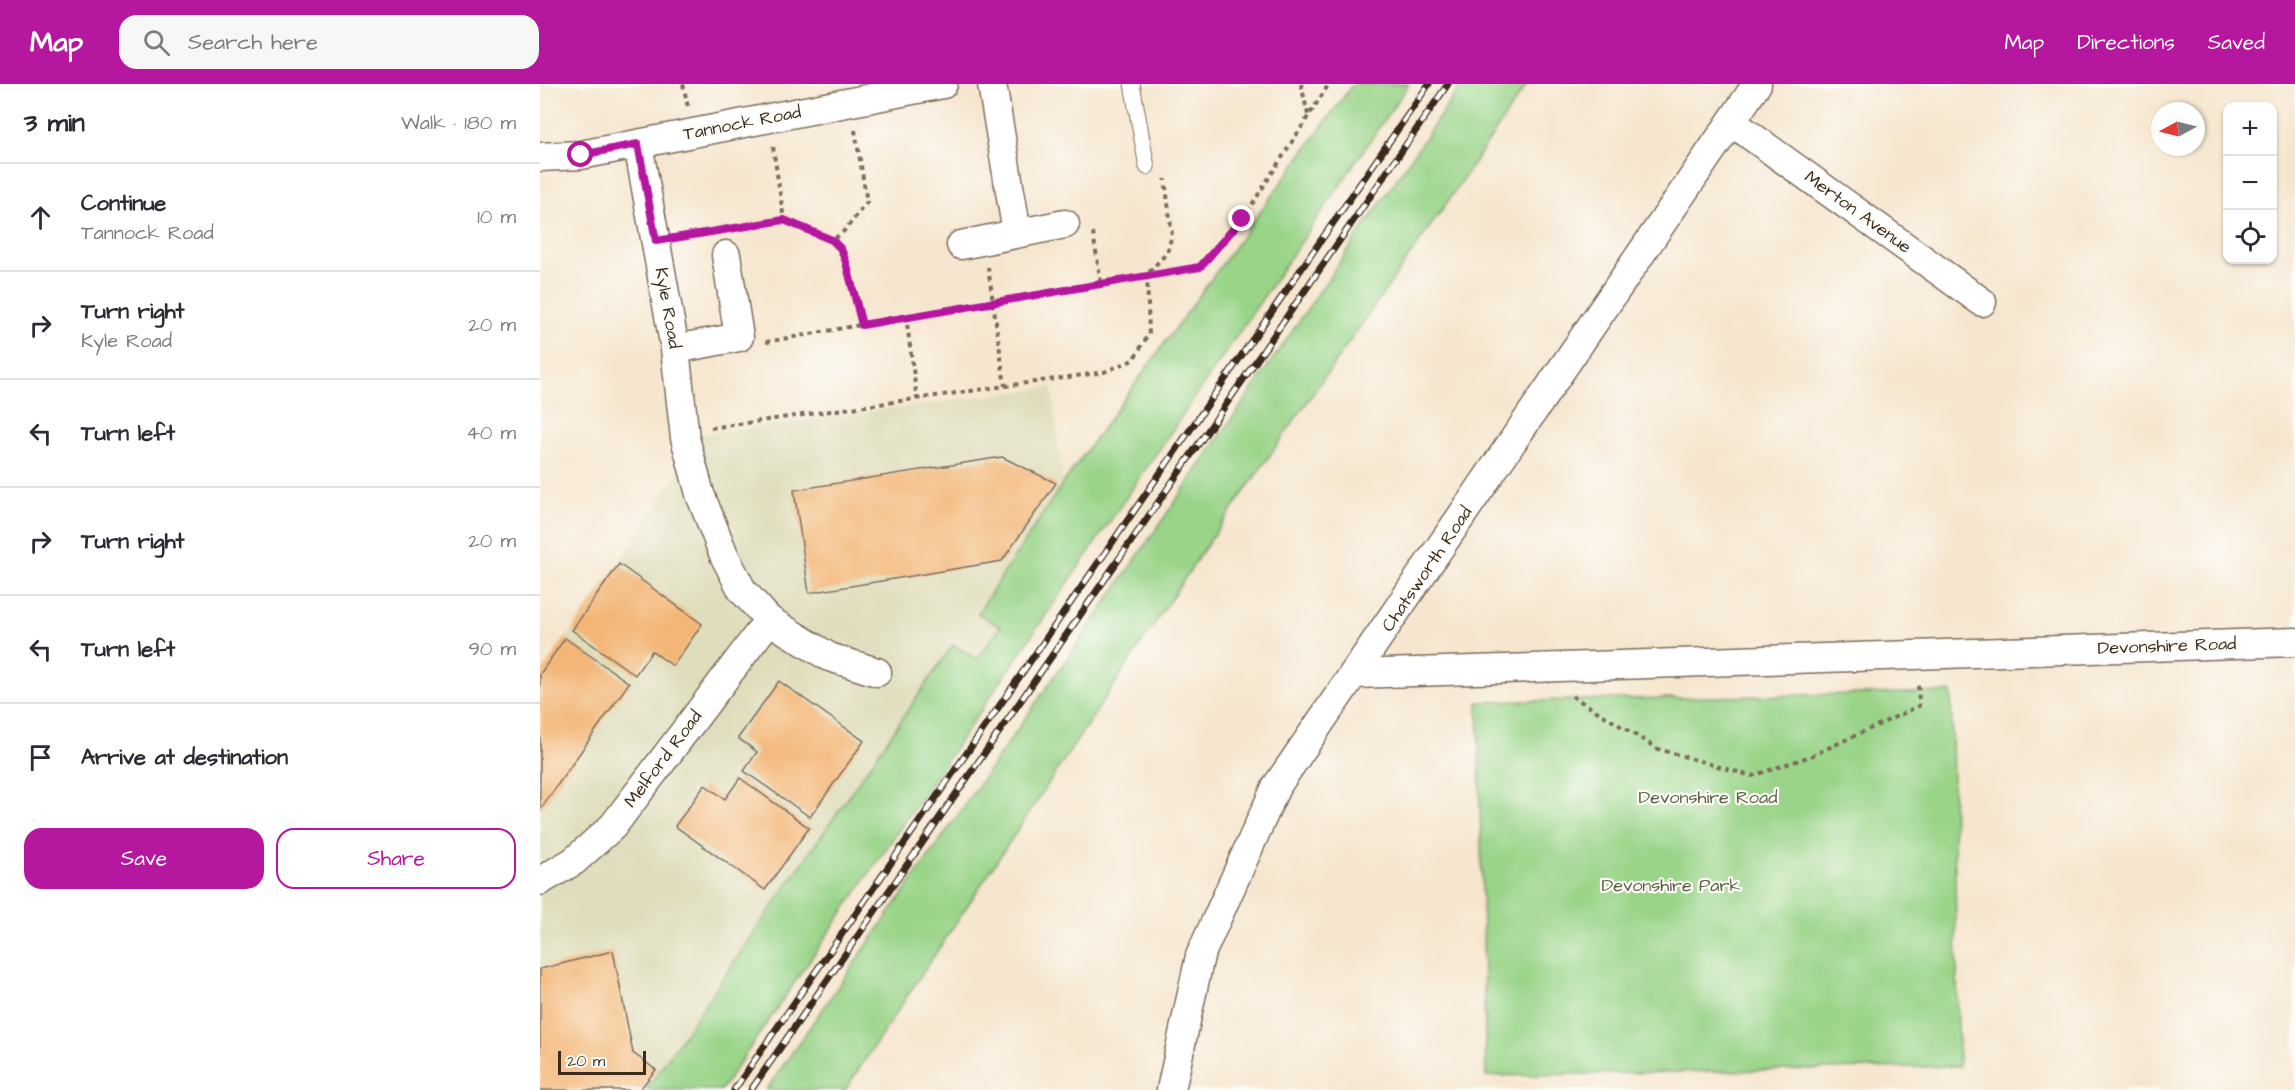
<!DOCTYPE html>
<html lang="en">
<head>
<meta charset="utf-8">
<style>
	:root { --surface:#fff; --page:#f7f7f7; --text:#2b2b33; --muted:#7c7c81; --line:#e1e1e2; --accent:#b5179e }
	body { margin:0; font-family:"Architects Daughter",sans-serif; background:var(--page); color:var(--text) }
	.controls { position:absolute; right:18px; top:18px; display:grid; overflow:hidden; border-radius:12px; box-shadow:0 2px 4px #0004 }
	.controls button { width:54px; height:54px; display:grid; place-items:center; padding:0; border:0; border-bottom:2px solid var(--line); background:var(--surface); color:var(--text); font:30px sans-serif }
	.compass { position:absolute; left:1611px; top:18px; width:54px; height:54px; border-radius:50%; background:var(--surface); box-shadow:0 2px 4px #0004; rotate:263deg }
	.scale { position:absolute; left:18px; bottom:15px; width:88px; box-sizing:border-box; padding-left:6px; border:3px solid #3b2a1e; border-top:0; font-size:16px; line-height:21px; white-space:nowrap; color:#3b2a1e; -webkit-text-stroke:4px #fdfcf7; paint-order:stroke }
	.stop { position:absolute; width:18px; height:18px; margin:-14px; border:4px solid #b5179e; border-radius:50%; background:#fff }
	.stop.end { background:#b5179e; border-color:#fff; box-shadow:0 2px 6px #0008 }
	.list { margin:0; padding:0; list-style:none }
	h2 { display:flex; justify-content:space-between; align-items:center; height:78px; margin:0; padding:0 24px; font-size:26px }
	h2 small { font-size:20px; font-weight:400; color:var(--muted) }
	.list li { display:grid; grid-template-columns:39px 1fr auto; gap:18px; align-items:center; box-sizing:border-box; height:108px; padding:0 24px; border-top:2px solid var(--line) }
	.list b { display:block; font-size:22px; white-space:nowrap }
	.list p { margin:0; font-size:20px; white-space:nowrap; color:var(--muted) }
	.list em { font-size:20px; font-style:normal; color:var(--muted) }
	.actions { display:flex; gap:12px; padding:18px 24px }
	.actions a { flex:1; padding:14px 0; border:2px solid var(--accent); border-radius:18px; text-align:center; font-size:21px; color:var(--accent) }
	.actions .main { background:var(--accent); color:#fff }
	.icon { flex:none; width:33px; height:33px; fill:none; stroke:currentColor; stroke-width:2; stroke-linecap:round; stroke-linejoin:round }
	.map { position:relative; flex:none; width:1755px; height:1006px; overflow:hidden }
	header { display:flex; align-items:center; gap:36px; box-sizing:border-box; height:84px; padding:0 30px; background:var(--accent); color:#fff }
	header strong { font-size:28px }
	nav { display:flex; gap:33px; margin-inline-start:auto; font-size:21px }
	.search { width:420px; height:54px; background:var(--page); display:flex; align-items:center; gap:15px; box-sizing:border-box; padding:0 21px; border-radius:18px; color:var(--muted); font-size:22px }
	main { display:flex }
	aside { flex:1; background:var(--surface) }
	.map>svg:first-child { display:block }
	.built { fill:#dfddbb }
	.green { fill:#99d488; stroke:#6a7f53; stroke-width:1.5 }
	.building { fill:#f3b676 }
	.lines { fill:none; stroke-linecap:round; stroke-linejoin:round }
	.service-casing { stroke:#7c6c5c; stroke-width:17 }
	.minor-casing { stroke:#7c6c5c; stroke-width:31 }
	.path { stroke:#7c6c5c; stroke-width:4; stroke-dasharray:4.5 4.5; stroke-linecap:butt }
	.service { stroke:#fff; stroke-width:15 }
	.minor { stroke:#fff; stroke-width:28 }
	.rail-casing { stroke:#3b2a1e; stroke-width:7 }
	.rail { stroke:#fdfcf7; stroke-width:4.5; stroke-dasharray:14; stroke-linecap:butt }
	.route { stroke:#b5179e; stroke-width:8 }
	.labels { text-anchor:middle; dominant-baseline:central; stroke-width:4.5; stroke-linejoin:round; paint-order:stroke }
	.street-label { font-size:18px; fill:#3b2a1e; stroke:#fdfcf7 }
	.park-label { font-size:18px; fill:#575d3e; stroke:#fdfcf7 }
</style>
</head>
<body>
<header>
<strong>Map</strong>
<div class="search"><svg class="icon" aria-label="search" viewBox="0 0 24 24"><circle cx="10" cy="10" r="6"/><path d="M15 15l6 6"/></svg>Search here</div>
<nav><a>Map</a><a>Directions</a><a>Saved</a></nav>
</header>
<main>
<aside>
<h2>3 min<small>Walk · 180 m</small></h2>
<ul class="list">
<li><svg class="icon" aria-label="ahead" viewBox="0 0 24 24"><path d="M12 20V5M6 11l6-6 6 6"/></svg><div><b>Continue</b><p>Tannock Road</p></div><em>10 m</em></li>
<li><svg class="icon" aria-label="right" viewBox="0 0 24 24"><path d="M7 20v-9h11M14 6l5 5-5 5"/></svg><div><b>Turn right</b><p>Kyle Road</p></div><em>20 m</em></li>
<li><svg class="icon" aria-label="left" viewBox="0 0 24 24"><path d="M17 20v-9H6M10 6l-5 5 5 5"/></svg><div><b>Turn left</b></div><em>40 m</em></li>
<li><svg class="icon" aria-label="right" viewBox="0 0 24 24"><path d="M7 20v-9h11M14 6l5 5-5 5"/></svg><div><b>Turn right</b></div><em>20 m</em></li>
<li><svg class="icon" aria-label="left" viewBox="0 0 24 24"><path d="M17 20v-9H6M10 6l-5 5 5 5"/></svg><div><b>Turn left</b></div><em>90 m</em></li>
<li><svg class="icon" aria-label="arrive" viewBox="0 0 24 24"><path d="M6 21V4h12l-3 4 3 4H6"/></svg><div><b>Arrive at destination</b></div></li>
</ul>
<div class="actions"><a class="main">Save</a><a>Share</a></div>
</aside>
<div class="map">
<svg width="1755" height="1006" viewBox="0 0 1755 1006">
	<rect width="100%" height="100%" fill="#fdfcf7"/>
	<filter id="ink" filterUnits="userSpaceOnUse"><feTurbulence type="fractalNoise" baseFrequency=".0167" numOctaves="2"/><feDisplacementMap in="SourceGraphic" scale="12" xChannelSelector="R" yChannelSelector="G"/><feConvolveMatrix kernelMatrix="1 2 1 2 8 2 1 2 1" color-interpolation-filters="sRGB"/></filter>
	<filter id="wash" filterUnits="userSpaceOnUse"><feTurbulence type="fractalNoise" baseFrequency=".008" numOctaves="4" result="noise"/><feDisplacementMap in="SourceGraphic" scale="24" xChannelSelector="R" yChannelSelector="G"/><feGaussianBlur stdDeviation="1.35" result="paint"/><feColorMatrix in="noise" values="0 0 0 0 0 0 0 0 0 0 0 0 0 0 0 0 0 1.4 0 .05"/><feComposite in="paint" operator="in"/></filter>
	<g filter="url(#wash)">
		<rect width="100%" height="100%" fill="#f6e6cf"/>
		<!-- built -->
		<path class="built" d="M 512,303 L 523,399 L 439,529 L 462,542 L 437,575 L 413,562 L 106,1006 L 0,1006 L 0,590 L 79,480 L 163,350 Z"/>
		<!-- green -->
		<path class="green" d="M 813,0 L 869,0 L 181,1006 L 106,1006 L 413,561 L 437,575 L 461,543 L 438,529 L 523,399 Z
			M 922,0 L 987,0 L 917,104 L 660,471 L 305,1006 L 226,1006 L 549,543 Z
			M 1411,608 L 1419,982 L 946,992 L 938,618 Z"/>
		<g id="blocks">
			<!-- building -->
			<path class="building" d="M 462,373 L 516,399 L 462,477 L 269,509 L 254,406 Z
				M 79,480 L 162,540 L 133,582 L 112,567 L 95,591 L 32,546 Z
				M 25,554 L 89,599 L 0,726 L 0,590 Z
				M 239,597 L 324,657 L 270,733 L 204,687 L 217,668 L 198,654 Z
				M 200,694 L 269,744 L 225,806 L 135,742 L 165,701 L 185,715 Z
				M 73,867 L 93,969 L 116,986 L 99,1006 L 0,1006 L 0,885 Z"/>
		</g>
	</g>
	<g filter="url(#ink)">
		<use href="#blocks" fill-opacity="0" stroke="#7c6c5c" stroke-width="1.5"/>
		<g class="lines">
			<defs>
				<path id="service" d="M 592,0 L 607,83"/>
				<path id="minor" d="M 452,0 L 477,149
					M 1193,39 L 1442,218
					M 98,60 L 135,265 L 145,354 L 160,410 L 184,471 L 202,506 L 229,536 L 289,573 L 337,588
					M 0,73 L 41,71 L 403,0
					M 421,161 L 525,140
					M 135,265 L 199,253 L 186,171
					M 815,590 L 1755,558
					M 0,797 L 34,777 L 73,742 L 229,536
					M 631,1006 L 660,872 L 736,703 L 1217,0"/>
			</defs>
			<!-- service casing -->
			<use href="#service" class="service-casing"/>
			<!-- minor casing -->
			<use href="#minor" class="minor-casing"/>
			<!-- path -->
			<path class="path" d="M 143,0 L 148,23
				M 761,0 L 768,31
				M 315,46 L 327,118 L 305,146 L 293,156 C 312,178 315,213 322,241
				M 244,136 L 293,156
				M 197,144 L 244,136 L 233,63
				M 553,149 L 561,199
				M 143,153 L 166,149
				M 448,183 L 465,302
				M 366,232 L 377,315
				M 226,258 L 453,217 L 659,183 L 702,136 L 789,0
				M 171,344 L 564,288 L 593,276 L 609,250 L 607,190 L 627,169 L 632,151 L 625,95
				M 1032,612 L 1118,665 L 1212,692 L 1271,672 L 1379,622 L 1378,598"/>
			<!-- service -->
			<use href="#service" class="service"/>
			<!-- minor -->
			<use href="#minor" class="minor"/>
			<defs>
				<path id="rail" d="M 194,1006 L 889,0
					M 211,1006 L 908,0"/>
			</defs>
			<!-- rail casing -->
			<use href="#rail" class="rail-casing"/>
			<!-- rail -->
			<use href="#rail" class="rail"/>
		</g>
	</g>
	<g class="lines" filter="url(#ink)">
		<!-- route -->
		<path class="route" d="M 41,71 L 98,60 L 116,157 L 244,136 L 292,156 L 301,165 L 306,178 L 322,241 L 660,183 L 702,135"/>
	</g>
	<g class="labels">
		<!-- street labels -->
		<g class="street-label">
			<text transform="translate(202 39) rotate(-11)">Tannock Road</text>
			<text transform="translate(1318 128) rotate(36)">Merton Avenue</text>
			<text transform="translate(128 224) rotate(80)">Kyle Road</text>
			<text transform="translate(887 485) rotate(-56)">Chatsworth Road</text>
			<text transform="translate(1627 562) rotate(-2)">Devonshire Road</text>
			<text transform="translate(123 675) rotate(-53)">Melford Road</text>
		</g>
		<!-- park labels -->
		<g class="park-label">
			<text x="1168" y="713">Devonshire Road</text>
			<text x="1131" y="801">Devonshire Park</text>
		</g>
	</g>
</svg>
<div class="controls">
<button>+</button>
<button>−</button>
<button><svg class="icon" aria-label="locate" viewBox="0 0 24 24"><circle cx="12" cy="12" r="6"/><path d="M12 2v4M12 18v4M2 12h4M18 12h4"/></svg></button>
</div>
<svg class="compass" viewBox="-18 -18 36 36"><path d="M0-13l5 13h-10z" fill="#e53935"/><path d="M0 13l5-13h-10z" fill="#7c7c81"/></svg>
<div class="scale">20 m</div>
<div class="stop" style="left:41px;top:71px"></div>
<div class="stop end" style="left:702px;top:135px"></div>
</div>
</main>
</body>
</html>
